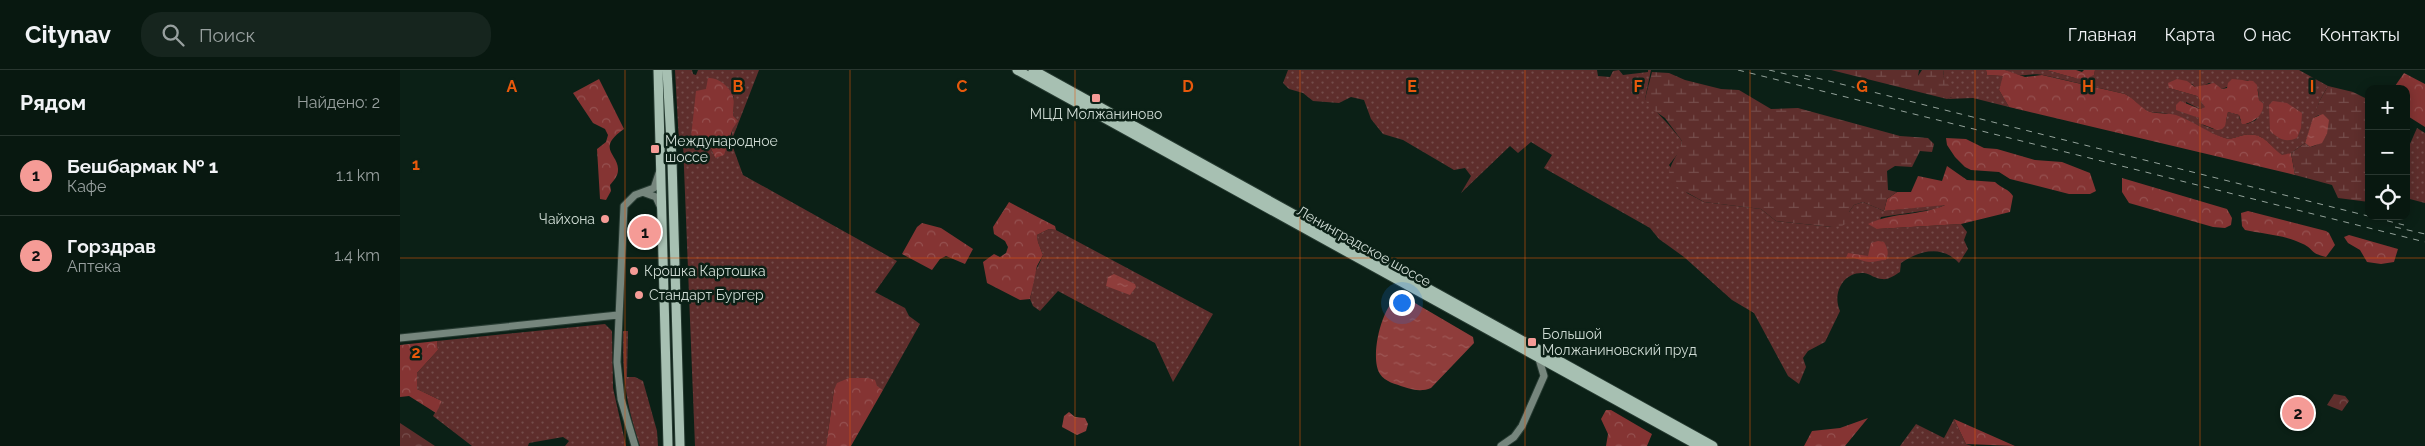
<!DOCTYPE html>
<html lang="ru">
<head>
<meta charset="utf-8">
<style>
	:root { --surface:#081810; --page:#16251e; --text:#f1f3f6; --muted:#98a09f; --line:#293730; --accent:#f59b96 }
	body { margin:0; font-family:Raleway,sans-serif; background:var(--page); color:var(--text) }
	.controls { position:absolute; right:15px; top:15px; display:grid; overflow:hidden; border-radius:10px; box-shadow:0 2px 12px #0003 }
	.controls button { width:45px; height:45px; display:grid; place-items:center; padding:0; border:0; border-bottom:1px solid var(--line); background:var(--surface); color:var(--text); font:25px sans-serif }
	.you { position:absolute; left:1001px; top:232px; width:18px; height:18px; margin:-12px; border:4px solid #fff; border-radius:50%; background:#1a73e8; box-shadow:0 0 0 8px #1a73e833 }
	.badge { display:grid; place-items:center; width:32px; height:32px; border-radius:50%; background:var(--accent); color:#111; font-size:16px; font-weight:700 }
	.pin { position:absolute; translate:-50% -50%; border:2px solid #fff; box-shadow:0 1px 5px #0006 }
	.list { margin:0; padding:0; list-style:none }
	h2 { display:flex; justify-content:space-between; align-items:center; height:65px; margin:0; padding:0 20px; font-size:21px }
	h2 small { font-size:16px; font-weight:400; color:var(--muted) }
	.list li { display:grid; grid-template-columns:32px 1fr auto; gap:15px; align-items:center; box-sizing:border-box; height:80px; padding:0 20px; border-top:1px solid var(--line) }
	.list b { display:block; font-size:19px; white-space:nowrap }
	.list p { margin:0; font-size:16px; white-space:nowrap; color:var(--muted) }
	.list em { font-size:16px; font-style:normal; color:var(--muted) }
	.icon { flex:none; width:28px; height:28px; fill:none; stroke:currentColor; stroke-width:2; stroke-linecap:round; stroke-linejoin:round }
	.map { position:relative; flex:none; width:2025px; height:376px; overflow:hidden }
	header { display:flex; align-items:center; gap:30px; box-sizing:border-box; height:70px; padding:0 25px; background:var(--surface); border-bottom:1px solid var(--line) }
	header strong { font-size:24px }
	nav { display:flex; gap:28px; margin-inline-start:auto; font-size:18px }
	.search { width:350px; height:45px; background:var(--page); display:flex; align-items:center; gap:12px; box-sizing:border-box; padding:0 18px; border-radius:20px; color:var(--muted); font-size:19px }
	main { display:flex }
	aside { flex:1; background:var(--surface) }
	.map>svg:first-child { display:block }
	.grass { fill:url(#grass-dots); fill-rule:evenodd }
	.forest { fill:url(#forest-crowns) }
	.wetland { fill:url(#wetland-marsh) }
	.park { fill:url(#park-crowns) }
	.water { fill:url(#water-ripples) }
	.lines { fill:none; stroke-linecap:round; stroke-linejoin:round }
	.secondary-casing { stroke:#263a31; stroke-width:9 }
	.highway-casing { stroke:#263a31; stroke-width:11 }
	.secondary { stroke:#76867d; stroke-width:7 }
	.highway { stroke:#a7c0b2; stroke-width:9 }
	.rail { stroke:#93a29a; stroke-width:1; stroke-dasharray:6 6; stroke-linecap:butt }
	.grid { fill:none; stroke:#e8590c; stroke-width:1; stroke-opacity:0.55 }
	.poi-dot { fill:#f59b96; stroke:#0b2016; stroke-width:2 }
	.labels { text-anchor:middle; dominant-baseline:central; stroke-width:5; stroke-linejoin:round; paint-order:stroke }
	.poi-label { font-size:14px; fill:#cfdbd4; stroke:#0b2016; text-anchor:start }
	.street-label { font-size:14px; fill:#cfdbd4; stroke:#0b2016 }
	.grid-label { font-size:16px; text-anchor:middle; font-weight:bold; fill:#e8590c; stroke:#0b2016; stroke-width:5; stroke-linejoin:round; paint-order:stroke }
</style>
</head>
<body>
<header>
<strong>Citynav</strong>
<div class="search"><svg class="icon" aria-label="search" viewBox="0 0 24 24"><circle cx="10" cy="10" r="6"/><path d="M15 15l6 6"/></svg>Поиск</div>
<nav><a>Главная</a><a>Карта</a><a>О нас</a><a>Контакты</a></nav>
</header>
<main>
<aside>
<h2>Рядом<small>Найдено: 2</small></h2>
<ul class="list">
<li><span class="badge">1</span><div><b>Бешбармак № 1</b><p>Кафе</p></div><em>1.1 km</em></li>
<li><span class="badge">2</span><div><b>Горздрав</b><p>Аптека</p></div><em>1.4 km</em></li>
</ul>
</aside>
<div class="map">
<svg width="2025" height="376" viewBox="0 0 2025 376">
	<defs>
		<pattern id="grass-dots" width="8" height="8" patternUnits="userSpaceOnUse" patternTransform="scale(1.25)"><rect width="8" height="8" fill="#5e2e2c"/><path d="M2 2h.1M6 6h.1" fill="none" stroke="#744c4a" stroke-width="1.8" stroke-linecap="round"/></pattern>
		<pattern id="forest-crowns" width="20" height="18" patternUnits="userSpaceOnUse" patternTransform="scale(1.25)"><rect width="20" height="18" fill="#853433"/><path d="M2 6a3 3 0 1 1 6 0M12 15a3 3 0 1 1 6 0" fill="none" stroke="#955150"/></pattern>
		<pattern id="wetland-marsh" width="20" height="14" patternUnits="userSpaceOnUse" patternTransform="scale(1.25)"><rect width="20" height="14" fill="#5e2e2c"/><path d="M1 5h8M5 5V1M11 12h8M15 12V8" fill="none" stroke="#744c4a"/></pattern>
		<pattern id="park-crowns" width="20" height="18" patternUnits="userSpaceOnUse" patternTransform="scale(1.25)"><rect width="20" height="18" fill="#5e2e2c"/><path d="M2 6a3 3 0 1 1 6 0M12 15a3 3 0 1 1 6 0" fill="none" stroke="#744c4a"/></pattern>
		<pattern id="water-ripples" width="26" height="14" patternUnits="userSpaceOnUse" patternTransform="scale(1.25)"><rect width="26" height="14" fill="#8f3d3b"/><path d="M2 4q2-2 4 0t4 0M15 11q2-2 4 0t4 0" fill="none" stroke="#9e5856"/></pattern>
	</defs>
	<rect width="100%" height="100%" fill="#0b2016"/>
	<!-- grass -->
	<path class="grass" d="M 275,0 L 292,0 L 293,4 L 296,5 L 298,0 L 359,0 L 331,72 L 343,105 L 497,191 L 475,222 L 505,238 L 509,246 L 520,254 L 483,320 L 477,317 L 434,320 L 426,376 L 295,376 L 283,73 L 279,73 ZM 325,16 L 334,27 L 332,64 L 329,72 L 315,88 L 310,76 L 297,75 L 296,22 Z
		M 888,0 L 1197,0 L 1198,6 L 1210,7 L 1213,1 L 1219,0 L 1223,5 L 1248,2 L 1248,0 L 1251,0 L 1245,29 C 1257,43 1270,55 1282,71 L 1280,81 L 1269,95 L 1287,123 L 1304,132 L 1361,139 L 1376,151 L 1432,157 L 1449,142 L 1454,135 L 1463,132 L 1484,141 L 1547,134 L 1536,139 L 1481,147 L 1477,159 L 1561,154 L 1567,162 L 1564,170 L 1568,179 L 1559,193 C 1542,175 1520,180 1501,193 L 1500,202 C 1495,205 1489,210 1482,209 C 1476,209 1470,204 1464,203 C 1443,201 1432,224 1440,241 L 1425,272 L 1408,281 L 1403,288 L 1406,297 L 1399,314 L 1388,306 L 1354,243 L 1332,230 L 1284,187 L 1259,169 L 1250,158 L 1144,98 L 1152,85 L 1131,72 L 1118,83 L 1110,76 L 1061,123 L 1071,106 L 1065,98 L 1054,100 L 1003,70 L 983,64 L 971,49 L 964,30 L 951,27 L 939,33 L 913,31 L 903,23 L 889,19 L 883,13 Z
		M 1544,0 L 1586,0 L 1587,5 L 1604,6 L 1599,20 L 1609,37 L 1573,28 L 1547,29 L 1552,27 L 1543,6 Z
		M 1605,0 L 1646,0 L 1675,8 L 1694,5 L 1695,0 L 1899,0 L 1928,16 L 1920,30 L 1905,73 L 1891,83 L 1882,86 C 1868,75 1865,62 1844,65 C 1837,66 1833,70 1825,68 C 1804,62 1787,48 1765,43 C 1758,42 1752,44 1746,40 C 1738,36 1736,30 1725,24 C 1698,18 1671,11 1643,5 C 1627,2 1626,10 1605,0 ZM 1843,10 L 1848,10 L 1858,20 L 1859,30 L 1863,33 L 1856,50 L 1847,54 L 1840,50 L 1839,45 L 1828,42 L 1826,51 L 1813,59 L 1803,55 L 1799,48 L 1786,42 L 1786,32 L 1800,39 L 1806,37 L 1797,26 L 1769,18 L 1792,14 L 1795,17 L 1801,17 L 1809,13 L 1822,19 Z
		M 2017,58 L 2025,63 L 2025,133 L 2006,128 L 2006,83 Z
		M 649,159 L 656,160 L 813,244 L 773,312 L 755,273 L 658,221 L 640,241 L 633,236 L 630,229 C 632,224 631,222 631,217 C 632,206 639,195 643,185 L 638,172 L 637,165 Z
		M 205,254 L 212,261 L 213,318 L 226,376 L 165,376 L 169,371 L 163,367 L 129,373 L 128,376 L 72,376 L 33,346 L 42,331 L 17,319 L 17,303 L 38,280 L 37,271 Z
		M 223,261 L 228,261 L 227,307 L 235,307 L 243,311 L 257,361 L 258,376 L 240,376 C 226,334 222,305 223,261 Z
		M 1554,349 L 1566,374 L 1572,376 L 1500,376 L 1516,354 L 1544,368 Z"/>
	<!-- forest -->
	<path class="forest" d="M 1586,0 L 1605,0 L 1625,7 L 1642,5 L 1725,24 C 1736,30 1738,35 1746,40 C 1754,45 1767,42 1776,45 C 1793,51 1808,63 1825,68 C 1833,70 1837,66 1844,65 C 1865,62 1868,75 1882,85 L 1891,83 L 1895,105 L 1609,37 L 1599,20 L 1603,6 L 1587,5 Z
		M 1646,0 L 1676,0 L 1682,2 L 1684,0 L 1695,0 L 1694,5 L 1685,9 L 1675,8 Z
		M 2004,3 L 2025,14 L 2025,57 L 2006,45 L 2006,19 L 1993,19 Z
		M 308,8 C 318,7 329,16 333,26 C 335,30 333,41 333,46 L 338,51 L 333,58 L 324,85 L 315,88 L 310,76 L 297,75 L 291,67 L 296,21 L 306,19 Z
		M 199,9 L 224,59 C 195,79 219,84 218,100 C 218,106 214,110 210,115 L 211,121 L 206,130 L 200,129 L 197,79 L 206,72 L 208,65 L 205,59 L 193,53 L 173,23 Z
		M 1777,9 L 1787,11 L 1795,17 L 1814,13 L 1822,19 L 1827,18 L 1828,13 L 1832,9 L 1853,11 L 1857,15 L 1859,30 L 1863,33 C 1865,44 1853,54 1842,54 L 1839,45 L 1828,42 L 1825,56 L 1822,59 L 1817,60 L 1799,53 L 1799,48 L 1776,40 L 1776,35 L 1780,31 L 1800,39 L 1805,37 L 1797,26 L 1769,18 L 1768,13 Z
		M 1873,31 L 1887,33 L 1902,43 L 1901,58 L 1897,68 C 1885,73 1879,69 1870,61 L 1869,35 Z
		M 1546,68 L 1566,69 L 1584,78 L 1597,79 L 1635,90 L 1662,92 L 1690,103 L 1696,121 L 1690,124 L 1669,124 L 1610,109 L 1599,102 L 1571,100 L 1565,97 L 1555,87 L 1547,75 Z
		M 1547,96 L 1567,110 L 1595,112 C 1601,118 1609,119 1613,126 L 1610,142 L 1561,154 L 1477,159 L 1468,154 C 1492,142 1521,146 1545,135 L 1484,141 L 1487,129 L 1497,122 L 1511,122 L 1518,106 L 1542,111 Z
		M 1722,108 L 1827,139 L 1832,148 L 1831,155 L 1825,158 L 1813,157 L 1729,133 L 1722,122 Z
		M 609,132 L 655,156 L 656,160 L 649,159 L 637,165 L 638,172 L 643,185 L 637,196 L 630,229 L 620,230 L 587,213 L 583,192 L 594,184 L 600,187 L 606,183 L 608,177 L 605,171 L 594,164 L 593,157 Z
		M 1848,141 L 1926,161 L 1929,163 L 1935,175 L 1926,187 C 1909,183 1914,179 1903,174 C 1886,165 1863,164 1845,160 L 1842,156 L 1841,143 Z
		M 522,153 L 541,158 L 573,179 L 565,194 L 546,186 L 540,189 L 532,200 L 502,184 L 517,157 Z
		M 1949,165 L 1998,179 L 1994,192 L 1981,194 L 1967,192 L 1960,180 L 1948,173 L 1944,167 Z
		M 1478,171 L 1484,172 C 1488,179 1489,183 1486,190 C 1480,190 1475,192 1470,192 C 1461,192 1456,186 1446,188 L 1448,183 L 1468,186 L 1471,173 Z
		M 37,271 L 38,280 L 17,303 L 17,319 L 42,331 L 36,343 L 9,326 L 0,327 L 0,275 Z
		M 449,308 L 468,308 L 475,310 L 477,316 L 483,320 L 451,376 L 426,376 L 434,320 L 437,313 Z
		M 1206,340 L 1211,340 L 1252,364 L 1247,376 L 1206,376 L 1208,364 L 1201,349 Z
		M 1468,348 L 1445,376 L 1404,376 L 1412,361 L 1440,358 Z
		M 1554,349 L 1615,376 L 1566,374 Z"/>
	<!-- wetland -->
	<path class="wetland" d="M 1431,0 L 1519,0 L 1518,6 L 1522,0 L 1544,0 L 1543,6 L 1552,20 L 1552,27 L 1547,29 Z
		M 1252,2 L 1269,3 L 1285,10 L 1321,19 L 1339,20 L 1371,39 L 1398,38 L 1500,66 L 1528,68 L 1534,74 L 1532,82 L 1520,81 L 1512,97 L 1495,96 L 1487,101 L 1488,120 L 1497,122 L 1487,129 L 1484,141 L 1463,132 L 1454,135 L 1449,142 L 1450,151 L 1442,156 L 1432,157 L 1376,151 L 1361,139 L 1304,132 L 1270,113 C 1265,96 1279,87 1282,71 L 1265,48 L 1249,37 L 1245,29 Z
		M 1928,16 L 1953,22 L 1969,30 L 1969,132 L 1938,128 L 1932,115 L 1895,105 L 1891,83 L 1905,73 L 1910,77 C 1919,75 1922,72 1927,64 L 1919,45 L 1913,48 L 1920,30 Z"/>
	<!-- park -->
	<path class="park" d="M 1934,324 L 1945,326 L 1949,331 L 1942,341 L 1927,335 Z
		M 0,353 L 35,376 L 0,376 Z"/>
	<!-- water -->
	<path class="water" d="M 1923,44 L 1929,50 L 1927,64 L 1922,73 L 1910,77 L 1905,73 L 1913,48 Z
		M 714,204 L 735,214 L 736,217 L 730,225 L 706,216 L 708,207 Z
		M 999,226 L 1003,226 L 1073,267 L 1074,273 L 1031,318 C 1022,322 1013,320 1004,317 C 996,314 985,312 980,304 C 969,288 982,234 999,226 Z
		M 669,342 L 675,347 L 685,348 L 688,354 L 686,361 L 677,365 L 662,357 L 664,346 Z"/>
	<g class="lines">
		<defs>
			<path id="secondary" d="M 245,123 L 256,127 L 261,138
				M 0,268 L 218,245
				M 235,376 L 221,329 L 217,292 L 224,136 L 235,125 L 254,118 L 259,103
				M 1101,376 L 1114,367 L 1122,356 L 1144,306 L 1139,289"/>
			<path id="highway" d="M 258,0 L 268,376
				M 267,0 L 272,90 L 280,376
				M 617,0 L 1299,376
				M 633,0 L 1313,376"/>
		</defs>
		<!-- secondary casing -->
		<use href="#secondary" class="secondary-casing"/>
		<!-- highway casing -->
		<use href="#highway" class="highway-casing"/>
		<!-- secondary -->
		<use href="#secondary" class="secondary"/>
		<!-- highway -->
		<use href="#highway" class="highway"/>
		<!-- rail -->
		<path class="rail" d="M 1338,0 L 2025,172
			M 1369,0 L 1411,10
			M 1405,5 L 2004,155
			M 1995,157 L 2025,164"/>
	</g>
	<!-- grid -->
	<path class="grid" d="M 225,0 L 225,376M 450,0 L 450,376M 675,0 L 675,376M 900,0 L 900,376M 1125,0 L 1125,376M 1350,0 L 1350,376M 1575,0 L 1575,376M 1800,0 L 1800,376M 0,188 L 2025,188"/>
	<!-- markers -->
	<g class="poi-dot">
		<rect x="691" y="23" width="10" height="10" rx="2.5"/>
		<rect x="250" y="74" width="10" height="10" rx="2.5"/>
		<circle cx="205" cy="149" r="5"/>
		<circle cx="234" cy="201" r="5"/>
		<circle cx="239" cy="225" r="5"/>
		<rect x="1127" y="267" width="10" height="10" rx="2.5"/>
	</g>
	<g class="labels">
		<!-- poi labels -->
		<g class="poi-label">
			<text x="696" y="44" text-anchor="middle">МЦД Молжаниново</text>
			<text x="265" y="71">Международное<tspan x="265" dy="16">шоссе</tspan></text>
			<text x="195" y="149" text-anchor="end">Чайхона</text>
			<text x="244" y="201">Крошка Картошка</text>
			<text x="249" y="225">Стандарт Бургер</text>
			<text x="1142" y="264">Большой<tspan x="1142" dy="16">Молжаниновский пруд</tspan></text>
		</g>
		<!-- street labels -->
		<g class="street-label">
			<text transform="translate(964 176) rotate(29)">Ленинградское шоссе</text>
		</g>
	</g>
	<g class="grid-label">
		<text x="112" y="22">A</text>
		<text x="338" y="22">B</text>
		<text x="562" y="22">C</text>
		<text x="788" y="22">D</text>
		<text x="1012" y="22">E</text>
		<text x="1238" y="22">F</text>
		<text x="1462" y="22">G</text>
		<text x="1688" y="22">H</text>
		<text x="1912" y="22">I</text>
		<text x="16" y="100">1</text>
		<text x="16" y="288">2</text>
	</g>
</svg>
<div class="controls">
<button>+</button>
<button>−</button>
<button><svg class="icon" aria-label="locate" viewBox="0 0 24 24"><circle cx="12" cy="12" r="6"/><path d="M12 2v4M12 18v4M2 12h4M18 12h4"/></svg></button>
</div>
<div class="you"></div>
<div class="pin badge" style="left:245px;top:162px">1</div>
<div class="pin badge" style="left:1898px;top:343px">2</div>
</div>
</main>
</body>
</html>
